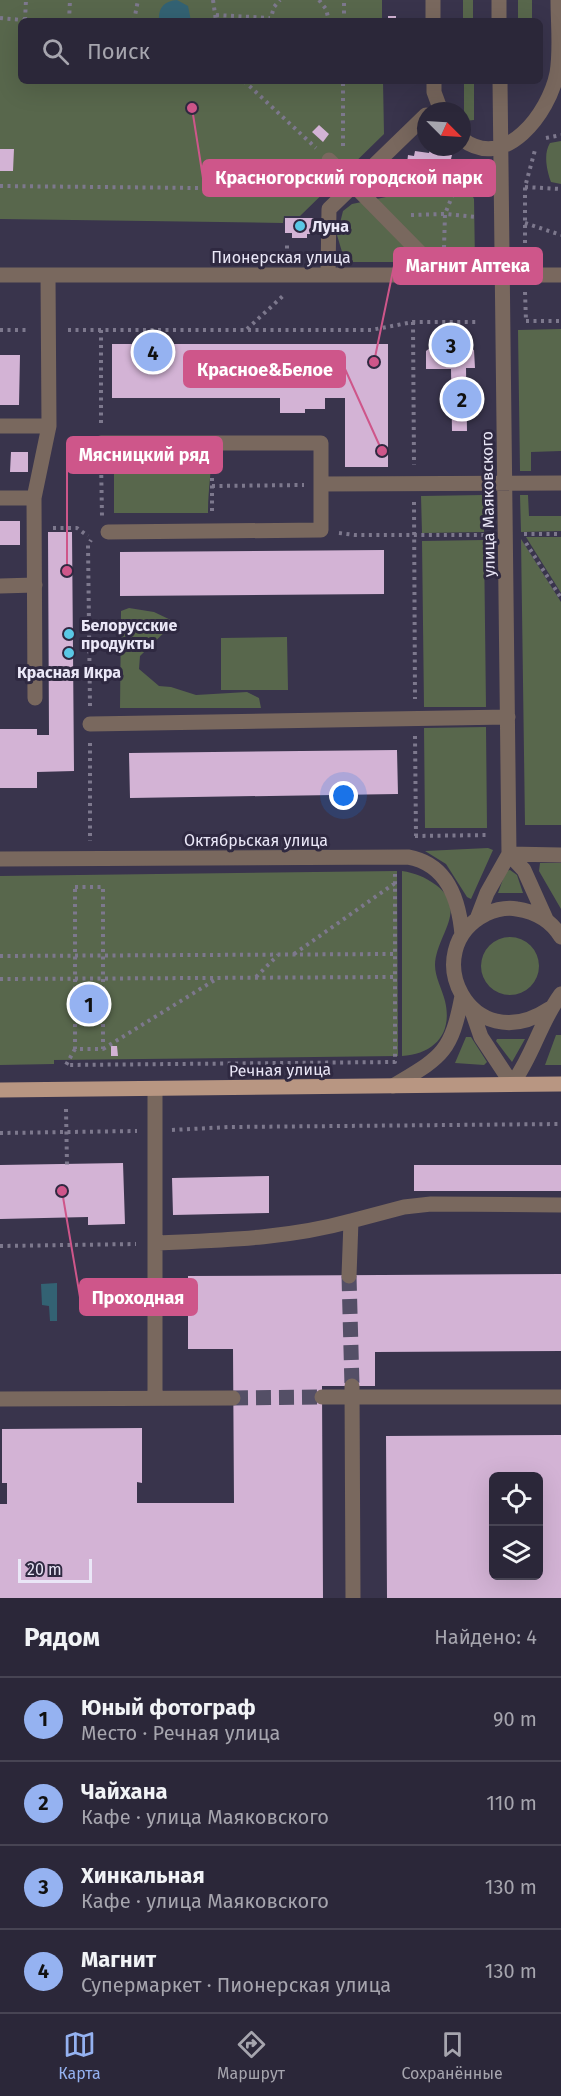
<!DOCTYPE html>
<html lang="ru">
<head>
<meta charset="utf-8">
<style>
	:root { --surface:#2b2739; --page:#373344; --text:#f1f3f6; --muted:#a6a5ae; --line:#474453; --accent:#95b2f1 }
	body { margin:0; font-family:"Fira Sans",sans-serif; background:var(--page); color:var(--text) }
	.controls { position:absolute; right:18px; bottom:18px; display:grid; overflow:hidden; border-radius:9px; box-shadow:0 6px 24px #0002 }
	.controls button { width:54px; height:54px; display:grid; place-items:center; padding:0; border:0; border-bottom:2px solid var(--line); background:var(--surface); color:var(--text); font:30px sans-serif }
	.compass { position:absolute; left:417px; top:102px; width:54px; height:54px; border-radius:50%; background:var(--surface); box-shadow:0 6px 24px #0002; rotate:114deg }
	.scale { position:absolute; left:18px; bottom:15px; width:74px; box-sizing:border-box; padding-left:6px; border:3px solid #eae7f7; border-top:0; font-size:16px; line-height:21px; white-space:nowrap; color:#eae7f7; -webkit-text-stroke:4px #2f2941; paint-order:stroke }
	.you { position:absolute; left:344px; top:796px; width:21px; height:21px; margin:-15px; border:4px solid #fff; border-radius:50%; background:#1a73e8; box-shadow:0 0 0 9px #1a73e833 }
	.badge { display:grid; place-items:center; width:39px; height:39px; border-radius:50%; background:var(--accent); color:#111; font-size:20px; font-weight:700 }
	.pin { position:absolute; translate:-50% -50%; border:3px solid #fff; box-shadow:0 2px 6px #0006 }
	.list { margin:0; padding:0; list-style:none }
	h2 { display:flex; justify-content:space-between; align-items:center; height:78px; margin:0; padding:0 24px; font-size:26px }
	h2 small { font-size:20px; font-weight:400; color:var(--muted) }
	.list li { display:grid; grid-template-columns:39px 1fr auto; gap:18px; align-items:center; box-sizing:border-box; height:84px; padding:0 24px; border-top:2px solid var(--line) }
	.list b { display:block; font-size:22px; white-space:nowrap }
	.list p { margin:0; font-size:20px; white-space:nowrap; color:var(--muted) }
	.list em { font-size:20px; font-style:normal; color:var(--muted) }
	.icon { flex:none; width:33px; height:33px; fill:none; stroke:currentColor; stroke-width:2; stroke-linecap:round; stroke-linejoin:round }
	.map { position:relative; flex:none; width:561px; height:1598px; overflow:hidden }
	.search { position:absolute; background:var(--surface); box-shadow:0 6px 24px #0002; left:18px; right:18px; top:18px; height:66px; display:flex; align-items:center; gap:15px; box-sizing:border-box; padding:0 21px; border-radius:9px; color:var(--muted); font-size:22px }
	.sheet { height:414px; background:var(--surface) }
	nav { display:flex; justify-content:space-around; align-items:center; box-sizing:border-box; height:84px; border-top:2px solid var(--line); background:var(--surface); font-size:16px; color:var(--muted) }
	nav a { display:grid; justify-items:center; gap:3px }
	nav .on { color:var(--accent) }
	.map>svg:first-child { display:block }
	.green { fill:#58674c }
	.water { fill:#336273 }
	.building { fill:#d3b3d5; fill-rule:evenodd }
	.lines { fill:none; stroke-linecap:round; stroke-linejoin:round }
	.minor-tunnel { stroke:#544f66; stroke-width:15; stroke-dasharray:15 8; stroke-linecap:butt }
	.path { stroke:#7d788d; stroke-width:4; stroke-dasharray:3 4.5; stroke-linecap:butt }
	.minor { stroke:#79685e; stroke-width:15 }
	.major { stroke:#b89682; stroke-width:15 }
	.poi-dot { fill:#5ac8e5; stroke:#2f2941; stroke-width:2 }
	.labels { text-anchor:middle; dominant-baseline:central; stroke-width:6; stroke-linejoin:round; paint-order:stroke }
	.poi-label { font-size:16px; font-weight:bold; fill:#eae7f7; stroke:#2f2941; text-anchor:start }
	.street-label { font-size:16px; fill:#eae7f7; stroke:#2f2941 }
	.leader { fill:none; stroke:#ce568a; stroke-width:2 }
	.callout-dot { fill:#ce568a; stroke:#2f2941; stroke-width:2 }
	.callout { fill:#ce568a; stroke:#ce568a; stroke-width:2 }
	.callout-label { font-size:18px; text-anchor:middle; font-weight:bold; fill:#fff }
</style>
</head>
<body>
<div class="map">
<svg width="561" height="1598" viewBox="0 0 561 1598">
	<rect width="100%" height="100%" fill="#39344c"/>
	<!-- green -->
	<path class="green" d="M 0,0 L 382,0 L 382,21 L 21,21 L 21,81 L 383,81 L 384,134 L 300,216 L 284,216 L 283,223 L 0,219 Z
		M 463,0 L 473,0 L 473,21 L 463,21 Z
		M 518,0 L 532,0 L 532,21 L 518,21 Z
		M 464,81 L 474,81 L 474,120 L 464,121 Z
		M 561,141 L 561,184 L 551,182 C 547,171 543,154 550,143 Z
		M 394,170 L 403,170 L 403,177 L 467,184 L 474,199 L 475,262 L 345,262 L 337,235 L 343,211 L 352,204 L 386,197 Z
		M 561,329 L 561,451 L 531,452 L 531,471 L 520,471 L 518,330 Z
		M 129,438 L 211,439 C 213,464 208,487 208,513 L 114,513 L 114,453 Z
		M 484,495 L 484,532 L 422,533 L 421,496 Z
		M 520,495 L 528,495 L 529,516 L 561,516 L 561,531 L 521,532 Z
		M 526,537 L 561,537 L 561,593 Z
		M 521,539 L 561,602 L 561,825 L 525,825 Z
		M 484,540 L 486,707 L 424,707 L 422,541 Z
		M 129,608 L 154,612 L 175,622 L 140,656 L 139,669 L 159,686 L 171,687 L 196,695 L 247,692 L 259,698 L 261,708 L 120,708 L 121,611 Z
		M 287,637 L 288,690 L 221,690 L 221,638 Z
		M 486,727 L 487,828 L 425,828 L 424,728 Z
		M 488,848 L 493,850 L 471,899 L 467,897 L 446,864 L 425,851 Z
		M 540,863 L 561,863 L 561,909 L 539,871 Z
		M 510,870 L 517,875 L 523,893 L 498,893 L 506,871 Z
		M 397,871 L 398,1056 L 54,1060 L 54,1064 L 0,1065 L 0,876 Z
		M 402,871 C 415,873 425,877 436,885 C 469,910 436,935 435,965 C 435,977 442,989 445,1001 C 453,1034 434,1054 402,1056 Z
		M481 966a29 29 0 1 1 58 0a29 29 0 1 1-58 0Z
		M 556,1035 L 561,1035 L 561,1065 L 545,1065 Z
		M 466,1037 L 471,1037 L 487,1062 L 484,1065 L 455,1063 Z
		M 497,1039 L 525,1039 L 512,1062 L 496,1041 Z"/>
	<!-- water -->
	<path class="water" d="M 177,0 L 188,6 L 191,21 L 159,21 C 158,8 164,1 177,0 Z
		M 57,1283 L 57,1321 L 50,1321 L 49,1306 L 42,1305 L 41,1284 Z"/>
	<!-- building -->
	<path class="building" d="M 388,16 L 396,16 L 396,21 L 388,21 Z
		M 319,125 L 329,134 L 323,142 L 312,132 Z
		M 0,149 L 14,149 L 13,171 L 0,171 Z
		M 430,149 L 438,150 L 438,154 L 452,155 L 451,159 L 458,160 L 456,177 L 406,172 L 408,155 L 414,156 L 415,151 L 429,153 Z
		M 285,218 L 314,218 L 314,234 L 307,234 L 307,238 L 292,238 L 292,233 L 285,233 Z
		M 445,336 L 456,336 L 474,350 L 475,368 L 466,368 L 467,431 L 452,431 L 451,369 L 426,369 L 426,351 Z
		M 112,344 L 388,344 L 388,467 L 345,467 L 345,398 L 325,398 L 325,409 L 305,409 L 305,413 L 280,413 L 280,398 L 112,398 Z
		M 0,355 L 20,355 L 19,405 L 0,405 Z
		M 11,452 L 28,452 L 28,472 L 10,472 Z
		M 0,521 L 20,521 L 20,545 L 0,545 Z
		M 48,532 L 72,532 L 74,771 L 37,772 L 37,788 L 0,788 L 0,729 L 37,729 L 37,735 L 49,735 Z
		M 384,550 L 384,594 L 120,596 L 120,552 Z
		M 397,750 L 398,794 L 130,798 L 129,753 Z
		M 111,1046 L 117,1046 L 118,1056 L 111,1056 Z
		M 123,1163 L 125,1224 L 88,1225 L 88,1217 L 0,1219 L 0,1165 Z
		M 414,1165 L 561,1165 L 561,1191 L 414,1191 Z
		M 269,1176 L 269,1213 L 173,1215 L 172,1178 Z
		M 561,1274 L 561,1351 L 375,1352 L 375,1386 L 322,1386 L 323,1598 L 0,1598 L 0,1504 L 7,1504 L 7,1483 L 2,1483 L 2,1429 L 142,1428 L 142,1483 L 137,1482 L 137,1503 L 234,1503 L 233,1349 L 188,1349 L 188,1276 Z
		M 561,1435 L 561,1598 L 387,1598 L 386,1436 ZM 494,1476 L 538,1476 L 538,1576 L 494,1576 Z"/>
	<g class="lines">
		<!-- minor-tunnel -->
		<path class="minor-tunnel" d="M 349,1276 L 352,1386
			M 233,1398 L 322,1397"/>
		<!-- path -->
		<path class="path" d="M 213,0 L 216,21
			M 319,0 L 326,9 L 329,21
			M 216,15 L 270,18
			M 0,18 L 33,21
			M 25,20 L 26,0
			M 329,20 L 344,20
			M 69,21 L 70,0
			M 134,21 L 138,0
			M 270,21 L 274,7 L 280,0
			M 344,21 L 344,0
			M 244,81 L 316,148
			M 546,138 L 561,135
			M 343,146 L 343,81
			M 0,186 L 299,189 L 316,172
			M 525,187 L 561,189
			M 477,190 L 478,166
			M 411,215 L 445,214 L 464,167
			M 525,223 L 561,235
			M 444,248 L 445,214 L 477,217
			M 287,256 L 287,244
			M 525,258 L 525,187 L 535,150
			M 525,292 L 526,321
			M 526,321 L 561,321
			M 413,322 L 414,465
			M 247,329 L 284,295
			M 0,330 L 30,330
			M 68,330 L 371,330 L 413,322 L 477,322
			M 101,330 L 101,426
			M 101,460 L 102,516
			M 212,463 L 212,512
			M 212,486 L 304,485
			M 414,502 L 415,699
			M 53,528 L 77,528 L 88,536
			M 339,533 L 355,535 L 488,535
			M 524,534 L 561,534
			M 526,543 L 561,598
			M 90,706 L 88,545 L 91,540
			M 415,736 L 416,836
			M 90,743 L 90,841
			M 415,836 L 489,835
			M 75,887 L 103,887 L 103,1049 L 75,1049 Z
			M 294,954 L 395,883
			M 0,956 L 395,954
			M 256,977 L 278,955
			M 0,979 L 395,977
			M 75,1049 L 66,1065 L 395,1062 L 395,874
			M 103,1049 L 218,978
			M 66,1109 L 67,1165
			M 172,1130 L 229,1127 L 561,1124
			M 0,1133 L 137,1131
			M 0,1246 L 136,1244"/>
		<!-- minor -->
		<path class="minor" d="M 433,0 L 433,21
			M 499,0 L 499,21
			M 434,81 L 434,92 L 441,111
			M 462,139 C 505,172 549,113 557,73 C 561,50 558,24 558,0
			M 329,160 L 442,275
			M 0,275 L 561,275
			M 328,275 L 329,209 L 426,115
			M 0,426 L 49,426
			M 101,443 L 321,443 L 321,484 L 561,483
			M 0,498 L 34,498
			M 108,532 L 321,530 L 321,484
			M 0,586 L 35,585
			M 35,698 L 34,498 L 49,426 L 48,275
			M 90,724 L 508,717
			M 509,854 L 524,870 L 546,919
			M 509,854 L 561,855
			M 0,859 L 408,857 C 447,864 459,899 462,935
			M 477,919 L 487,893 L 509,854 L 500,81
			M 471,1008 L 481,1037 L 512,1084 C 533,1056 540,1022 561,994
			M 549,1009 C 470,1061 416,949 486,914 C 495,910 506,907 517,909 C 536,912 551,920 561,937
			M 393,1086 C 441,1057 451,1054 462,996
			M 155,1243 C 222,1240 286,1239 351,1221
			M 349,1276 L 351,1221 L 404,1207 L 431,1204 L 561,1205
			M 352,1386 L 353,1598
			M 322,1397 L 561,1397
			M 155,1398 L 155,1089
			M 0,1399 L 233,1398"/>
		<!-- major -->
		<path class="major" d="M 0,1090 L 561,1084"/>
	</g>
	<!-- markers -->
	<g class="poi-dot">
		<circle cx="300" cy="226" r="6"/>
		<circle cx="69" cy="634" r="6"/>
		<circle cx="69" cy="653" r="6"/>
	</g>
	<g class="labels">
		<!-- poi labels -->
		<g class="poi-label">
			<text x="312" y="226">Луна</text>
			<text x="81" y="625">Белорусские<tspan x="81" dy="18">продукты</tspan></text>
			<text x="69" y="672" text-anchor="middle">Красная Икра</text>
		</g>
		<!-- street labels -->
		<g class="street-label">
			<text x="281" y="257">Пионерская улица</text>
			<text transform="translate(488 504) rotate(-91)">улица Маяковского</text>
			<text x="256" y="840">Октябрьская улица</text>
			<text transform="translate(280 1070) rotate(-1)">Речная улица</text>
		</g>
	</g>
	<!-- callouts -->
	<path class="leader" d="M192 108L203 178M374 362L394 266M382 451L345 369M67 571L67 455M62 1191L80 1297"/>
	<g class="callout-dot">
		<circle cx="192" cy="108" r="6"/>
		<circle cx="374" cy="362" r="6"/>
		<circle cx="382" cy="451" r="6"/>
		<circle cx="67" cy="571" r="6"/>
		<circle cx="62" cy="1191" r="6"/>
	</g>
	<g class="callout">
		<rect x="203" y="160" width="292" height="36" rx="6"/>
		<rect x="394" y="248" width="148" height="36" rx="6"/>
		<rect x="184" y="351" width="161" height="36" rx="6"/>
		<rect x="67" y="437" width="155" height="36" rx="6"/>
		<rect x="80" y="1279" width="117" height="36" rx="6"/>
	</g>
	<g class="callout-label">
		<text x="349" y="184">Красногорский городской парк</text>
		<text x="468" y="272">Магнит Аптека</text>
		<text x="265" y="376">Красное&amp;Белое</text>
		<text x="144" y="461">Мясницкий ряд</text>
		<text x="138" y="1304">Проходная</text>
	</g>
</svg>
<div class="controls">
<button><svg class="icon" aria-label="locate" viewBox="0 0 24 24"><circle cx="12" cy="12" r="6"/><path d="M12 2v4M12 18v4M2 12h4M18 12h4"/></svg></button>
<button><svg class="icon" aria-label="layers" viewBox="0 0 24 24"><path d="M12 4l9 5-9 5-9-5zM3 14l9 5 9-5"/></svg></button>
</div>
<svg class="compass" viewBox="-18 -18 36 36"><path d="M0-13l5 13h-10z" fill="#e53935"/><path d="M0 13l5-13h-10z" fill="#a6a5ae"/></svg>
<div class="scale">20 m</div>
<div class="you"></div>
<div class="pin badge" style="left:89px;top:1004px">1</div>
<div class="pin badge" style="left:462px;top:399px">2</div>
<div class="pin badge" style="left:451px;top:345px">3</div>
<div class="pin badge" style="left:153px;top:352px">4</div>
<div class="search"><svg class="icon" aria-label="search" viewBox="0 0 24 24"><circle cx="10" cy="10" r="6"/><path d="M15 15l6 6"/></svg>Поиск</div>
</div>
<section class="sheet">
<h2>Рядом<small>Найдено: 4</small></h2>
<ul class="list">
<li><span class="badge">1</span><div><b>Юный фотограф</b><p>Место · Речная улица</p></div><em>90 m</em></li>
<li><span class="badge">2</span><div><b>Чайхана</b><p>Кафе · улица Маяковского</p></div><em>110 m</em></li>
<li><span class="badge">3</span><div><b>Хинкальная</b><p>Кафе · улица Маяковского</p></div><em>130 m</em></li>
<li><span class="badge">4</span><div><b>Магнит</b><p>Супермаркет · Пионерская улица</p></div><em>130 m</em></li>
</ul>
</section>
<nav>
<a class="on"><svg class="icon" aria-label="map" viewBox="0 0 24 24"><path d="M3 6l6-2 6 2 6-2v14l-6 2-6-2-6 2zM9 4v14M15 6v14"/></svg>Карта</a>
<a><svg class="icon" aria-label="directions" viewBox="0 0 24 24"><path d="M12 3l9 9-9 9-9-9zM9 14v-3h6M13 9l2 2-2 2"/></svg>Маршрут</a>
<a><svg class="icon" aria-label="saved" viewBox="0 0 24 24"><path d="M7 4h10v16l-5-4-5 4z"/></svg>Сохранённые</a>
</nav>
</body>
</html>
